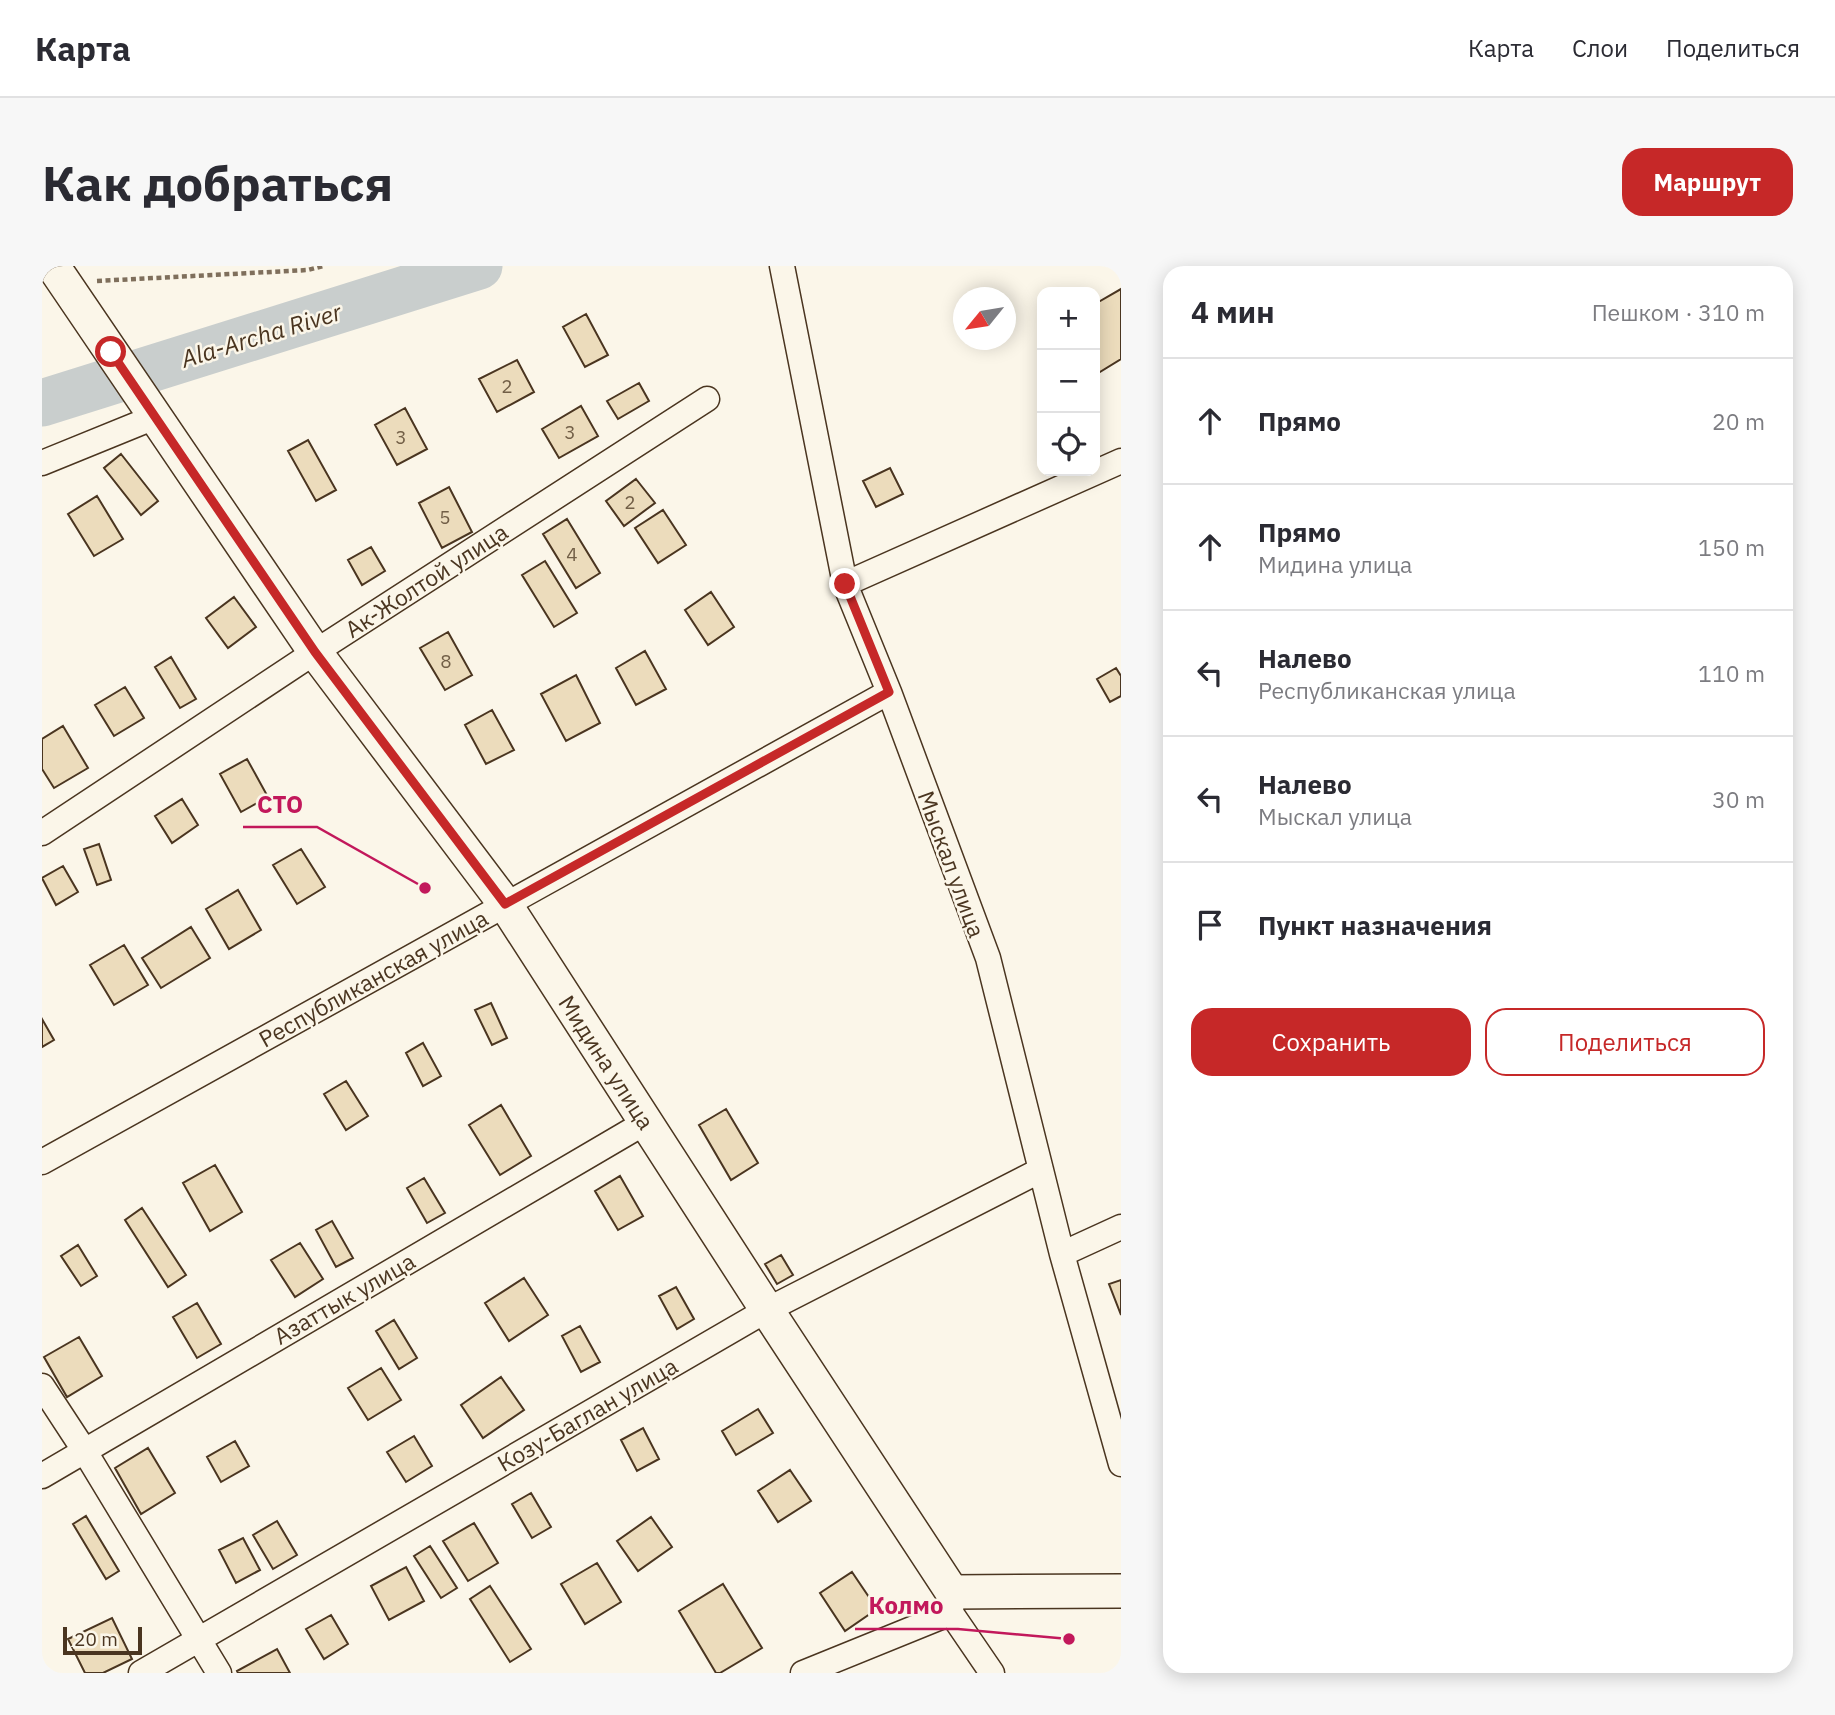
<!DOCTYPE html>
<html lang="ru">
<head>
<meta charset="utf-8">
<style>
	:root { --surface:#fff; --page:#f7f7f7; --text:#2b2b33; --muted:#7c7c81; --line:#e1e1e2; --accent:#c62828 }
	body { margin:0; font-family:"IBM Plex Sans",sans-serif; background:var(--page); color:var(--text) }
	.controls { position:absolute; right:21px; top:21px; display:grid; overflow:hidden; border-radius:14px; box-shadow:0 4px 18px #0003 }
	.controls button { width:63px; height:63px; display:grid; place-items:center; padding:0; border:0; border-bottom:2px solid var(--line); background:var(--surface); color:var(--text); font:35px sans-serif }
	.compass { position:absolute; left:911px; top:21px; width:63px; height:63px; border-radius:50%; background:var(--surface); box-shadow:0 4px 18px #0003; rotate:240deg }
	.scale { position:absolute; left:21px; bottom:18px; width:79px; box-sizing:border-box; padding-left:7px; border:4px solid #4a3520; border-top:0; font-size:19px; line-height:24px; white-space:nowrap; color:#4a3520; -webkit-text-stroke:5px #fbf6e9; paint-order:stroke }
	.stop { position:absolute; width:21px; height:21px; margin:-16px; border:5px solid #c62828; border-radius:50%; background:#fff }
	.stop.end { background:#c62828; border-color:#fff; box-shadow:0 2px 7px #0008 }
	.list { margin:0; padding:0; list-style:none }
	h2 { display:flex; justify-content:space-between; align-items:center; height:91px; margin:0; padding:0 28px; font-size:30px }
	h2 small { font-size:23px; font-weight:400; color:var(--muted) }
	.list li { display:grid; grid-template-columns:46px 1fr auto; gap:21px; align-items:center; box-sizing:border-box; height:126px; padding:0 28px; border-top:2px solid var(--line) }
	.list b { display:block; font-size:26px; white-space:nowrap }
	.list p { margin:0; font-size:23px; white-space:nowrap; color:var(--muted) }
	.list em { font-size:23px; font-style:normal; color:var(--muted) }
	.actions { display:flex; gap:14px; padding:21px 28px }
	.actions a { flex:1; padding:16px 0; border:2px solid var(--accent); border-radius:21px; text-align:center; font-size:24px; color:var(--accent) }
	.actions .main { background:var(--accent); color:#fff }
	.icon { flex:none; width:38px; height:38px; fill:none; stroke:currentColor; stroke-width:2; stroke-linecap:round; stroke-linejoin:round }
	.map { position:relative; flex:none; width:1079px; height:1407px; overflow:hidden; border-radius:21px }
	header { display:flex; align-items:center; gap:42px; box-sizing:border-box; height:98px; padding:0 35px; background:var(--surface); border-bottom:2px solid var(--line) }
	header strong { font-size:33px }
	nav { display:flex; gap:38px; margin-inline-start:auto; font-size:24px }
	.intro { display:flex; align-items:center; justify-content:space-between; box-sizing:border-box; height:168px; padding:0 42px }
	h1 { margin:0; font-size:49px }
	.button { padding:18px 32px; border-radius:21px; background:var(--accent); color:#fff; font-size:24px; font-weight:700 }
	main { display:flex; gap:42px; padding:0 42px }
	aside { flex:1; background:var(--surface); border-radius:21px; box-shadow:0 4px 18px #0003 }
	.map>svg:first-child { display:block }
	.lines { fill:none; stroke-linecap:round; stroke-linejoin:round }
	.river { stroke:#c9cecd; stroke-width:47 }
	.building { fill:#ecdcbc; stroke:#4a3520; stroke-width:2 }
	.street-casing { stroke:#4a3520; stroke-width:27 }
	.secondary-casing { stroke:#4a3520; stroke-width:36 }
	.path { stroke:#7f6f5c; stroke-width:4.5; stroke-dasharray:5 3.5; stroke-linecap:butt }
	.street { stroke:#fbf6e9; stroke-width:24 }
	.secondary { stroke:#fbf6e9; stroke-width:33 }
	.route { stroke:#c62828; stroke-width:9 }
	.labels { text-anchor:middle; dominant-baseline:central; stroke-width:5; stroke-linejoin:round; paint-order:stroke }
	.number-label { font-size:19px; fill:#725f47 }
	.street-label { font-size:23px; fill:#4a3520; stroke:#fbf6e9 }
	.water-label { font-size:24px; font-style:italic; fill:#4a3520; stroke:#fbf6e9 }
	.leader { fill:none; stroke:#c2185b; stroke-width:2.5 }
	.callout-dot { fill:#c2185b; stroke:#fbf6e9; stroke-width:2.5 }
	.callout-label { font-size:24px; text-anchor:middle; font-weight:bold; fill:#c2185b; stroke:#fbf6e9; stroke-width:5; stroke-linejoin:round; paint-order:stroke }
</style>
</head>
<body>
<header>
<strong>Карта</strong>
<nav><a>Карта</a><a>Слои</a><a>Поделиться</a></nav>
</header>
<div class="intro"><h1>Как добраться</h1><a class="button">Маршрут</a></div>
<main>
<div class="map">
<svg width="1079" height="1407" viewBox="0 0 1079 1407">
	<rect width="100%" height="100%" fill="#fbf6e9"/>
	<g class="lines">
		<!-- river -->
		<path class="river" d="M 0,137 L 437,0"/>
	</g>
	<!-- building -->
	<path class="building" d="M 1079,23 L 1079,93 L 1053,109 L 1053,38 Z
		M 544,48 L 566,89 L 543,101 L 521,61 Z
		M 475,94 L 492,126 L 455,146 L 437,113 Z
		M 597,117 L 607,135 L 576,153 L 565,135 Z
		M 539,140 L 556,170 L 517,192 L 500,163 Z
		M 363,142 L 385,183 L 355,199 L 333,159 Z
		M 266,174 L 294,224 L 274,235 L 246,185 Z
		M 79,188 L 116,235 L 99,249 L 62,202 Z
		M 848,202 L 861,228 L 834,241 L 821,215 Z
		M 594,213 L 613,237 L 582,260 L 564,235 Z
		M 407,221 L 430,266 L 400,282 L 377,237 Z
		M 55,230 L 81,273 L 52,290 L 26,248 Z
		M 621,244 L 644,279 L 616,297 L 593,262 Z
		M 525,253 L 558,307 L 534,322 L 501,268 Z
		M 329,281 L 343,305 L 320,319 L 306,294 Z
		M 503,295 L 535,347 L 512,361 L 480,309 Z
		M 669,326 L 692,361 L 666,379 L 643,344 Z
		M 192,331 L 214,361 L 186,382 L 164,352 Z
		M 406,366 L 430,409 L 403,424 L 378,382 Z
		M 603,385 L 624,423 L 594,439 L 574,402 Z
		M 129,391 L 154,433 L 138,442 L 113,401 Z
		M 1074,402 L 1079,410 L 1079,430 L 1068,436 L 1055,413 Z
		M 534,409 L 558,457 L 524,475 L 499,428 Z
		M 83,421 L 102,452 L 72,470 L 53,439 Z
		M 450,444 L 472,484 L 444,498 L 423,459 Z
		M 21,460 L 46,502 L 12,522 L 0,503 L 0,473 Z
		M 205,493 L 226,531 L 199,546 L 178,508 Z
		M 140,533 L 156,559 L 130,577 L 113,550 Z
		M 57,578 L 69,614 L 55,619 L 42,583 Z
		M 259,583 L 283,621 L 255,638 L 231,599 Z
		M 21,600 L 36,626 L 14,639 L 0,612 Z
		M 196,624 L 219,664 L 187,683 L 164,643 Z
		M 149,661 L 168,692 L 119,722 L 100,692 Z
		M 82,679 L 106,719 L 72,739 L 48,699 Z
		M 449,737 L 465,772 L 450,779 L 433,744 Z
		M 0,753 L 12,774 L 0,781 Z
		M 381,777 L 399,810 L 381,820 L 364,787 Z
		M 304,815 L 326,850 L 304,864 L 282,828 Z
		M 459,839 L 489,890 L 458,909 L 427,859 Z
		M 684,843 L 716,897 L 689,914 L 657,859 Z
		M 173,899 L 200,946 L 168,965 L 141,917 Z
		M 578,910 L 601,950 L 576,964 L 553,925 Z
		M 382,912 L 403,947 L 385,957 L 365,922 Z
		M 100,942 L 144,1009 L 126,1021 L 83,954 Z
		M 290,955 L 311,992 L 294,1001 L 274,964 Z
		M 258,977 L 281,1013 L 253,1031 L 229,994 Z
		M 36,979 L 55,1010 L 39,1020 L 19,990 Z
		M 739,989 L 751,1009 L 735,1018 L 723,998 Z
		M 482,1012 L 506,1049 L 467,1075 L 443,1037 Z
		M 1079,1014 L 1079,1049 L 1067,1018 Z
		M 634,1021 L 652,1053 L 635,1063 L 617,1030 Z
		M 155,1037 L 179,1078 L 155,1092 L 131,1051 Z
		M 352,1054 L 375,1092 L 357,1103 L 334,1065 Z
		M 538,1060 L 558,1096 L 539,1106 L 520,1070 Z
		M 37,1071 L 60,1110 L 25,1131 L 2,1091 Z
		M 339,1102 L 359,1134 L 326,1154 L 306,1122 Z
		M 459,1111 L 482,1144 L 441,1172 L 419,1139 Z
		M 716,1143 L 731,1167 L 694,1189 L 680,1165 Z
		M 601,1162 L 617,1193 L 595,1205 L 579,1174 Z
		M 372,1170 L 390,1200 L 364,1216 L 345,1186 Z
		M 193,1175 L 207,1200 L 179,1216 L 165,1191 Z
		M 106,1182 L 133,1227 L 99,1248 L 73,1202 Z
		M 748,1204 L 769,1235 L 736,1256 L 716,1225 Z
		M 489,1227 L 509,1261 L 490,1272 L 470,1238 Z
		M 44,1250 L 77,1305 L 64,1313 L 31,1258 Z
		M 609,1251 L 630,1281 L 596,1305 L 575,1275 Z
		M 235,1255 L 255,1289 L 231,1303 L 211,1269 Z
		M 432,1257 L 456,1297 L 426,1315 L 401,1275 Z
		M 201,1272 L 218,1304 L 194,1317 L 177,1284 Z
		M 388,1280 L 415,1322 L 399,1332 L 372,1290 Z
		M 555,1297 L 579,1336 L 543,1358 L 519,1318 Z
		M 364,1301 L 382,1335 L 347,1354 L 329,1320 Z
		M 810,1306 L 835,1343 L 803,1365 L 778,1327 Z
		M 681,1318 L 720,1382 L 678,1407 L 674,1407 L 637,1345 Z
		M 448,1320 L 489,1383 L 468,1396 L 428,1333 Z
		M 289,1349 L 306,1378 L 282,1393 L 264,1363 Z
		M 70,1352 L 90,1393 L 61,1407 L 43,1407 L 26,1373 Z
		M 235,1383 L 248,1407 L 196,1407 L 195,1405 Z"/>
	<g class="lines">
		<defs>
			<path id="street" d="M 740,0 L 803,318 L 847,426 L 946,692 L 1020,988 L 1079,1198
				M 0,197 L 113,151
				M 803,318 L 1079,195
				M 0,567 L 273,386 L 665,133
				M 0,896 L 847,426
				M 1020,988 L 1079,961
				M 0,1120 L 42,1184 L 177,1407
				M 0,1210 L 604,856
				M 909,1347 L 950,1407
				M 99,1407 L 725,1044 L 999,904
				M 761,1407 L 909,1347 L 910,1326"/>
			<path id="secondary" d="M 11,0 L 273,386 L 463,638 L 725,1044 L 910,1326 L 1079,1325"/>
		</defs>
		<!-- street casing -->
		<use href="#street" class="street-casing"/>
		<!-- secondary casing -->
		<use href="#secondary" class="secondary-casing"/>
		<!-- path -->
		<path class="path" d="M 55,15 L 266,4 L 281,0"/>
		<!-- street -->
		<use href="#street" class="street"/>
		<!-- secondary -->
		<use href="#secondary" class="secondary"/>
	</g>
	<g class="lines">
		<!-- route -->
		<path class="route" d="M 69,86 L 273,386 L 463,638 L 847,426 L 803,318"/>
	</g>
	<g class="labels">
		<!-- number labels -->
		<g class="number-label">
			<text x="465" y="120">2</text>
			<text x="528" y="166">3</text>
			<text x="359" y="171">3</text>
			<text x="588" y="236">2</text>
			<text x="403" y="251">5</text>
			<text x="530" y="288">4</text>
			<text x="404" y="395">8</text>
		</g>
		<!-- street labels -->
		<g class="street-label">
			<text transform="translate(384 314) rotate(-33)">Ак-Жолтой улица</text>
			<text transform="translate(910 598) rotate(70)">Мыскал улица</text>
			<text transform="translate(331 712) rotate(-29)">Республиканская улица</text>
			<text transform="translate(565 796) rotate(57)">Мидина улица</text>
			<text transform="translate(302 1032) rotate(-30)">Азаттык улица</text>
			<text transform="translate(545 1148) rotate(-30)">Козу-Баглан улица</text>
		</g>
		<!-- water labels -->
		<g class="water-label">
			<text transform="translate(219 69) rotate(-17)">Ala-Archa River</text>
		</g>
	</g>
	<!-- callouts -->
	<path class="leader" d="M383 622L275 561H201M1027 1373L916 1363H813"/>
	<g class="callout-dot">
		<circle cx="383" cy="622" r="7"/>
		<circle cx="1027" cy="1373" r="7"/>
	</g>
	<g class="callout-label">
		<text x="238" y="547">СТО</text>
		<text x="864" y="1348">Колмо</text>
	</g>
</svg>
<div class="controls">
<button>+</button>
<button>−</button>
<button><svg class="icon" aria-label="locate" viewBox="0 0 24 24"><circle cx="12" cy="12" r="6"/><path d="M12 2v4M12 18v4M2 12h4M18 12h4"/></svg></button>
</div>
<svg class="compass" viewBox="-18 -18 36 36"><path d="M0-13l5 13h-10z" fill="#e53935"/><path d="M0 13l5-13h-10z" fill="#7c7c81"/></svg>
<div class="scale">20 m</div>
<div class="stop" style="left:69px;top:86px"></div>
<div class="stop end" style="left:803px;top:318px"></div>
</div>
<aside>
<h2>4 мин<small>Пешком · 310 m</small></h2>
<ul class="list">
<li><svg class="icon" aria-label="ahead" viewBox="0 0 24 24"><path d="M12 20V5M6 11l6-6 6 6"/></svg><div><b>Прямо</b></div><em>20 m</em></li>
<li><svg class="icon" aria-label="ahead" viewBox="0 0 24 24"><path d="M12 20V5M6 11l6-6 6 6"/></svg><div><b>Прямо</b><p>Мидина улица</p></div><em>150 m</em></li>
<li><svg class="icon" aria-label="left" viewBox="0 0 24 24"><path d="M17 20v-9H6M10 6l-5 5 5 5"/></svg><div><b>Налево</b><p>Республиканская улица</p></div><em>110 m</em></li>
<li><svg class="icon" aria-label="left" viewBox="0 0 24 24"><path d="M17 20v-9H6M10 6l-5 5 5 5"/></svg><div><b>Налево</b><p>Мыскал улица</p></div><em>30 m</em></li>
<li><svg class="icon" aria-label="arrive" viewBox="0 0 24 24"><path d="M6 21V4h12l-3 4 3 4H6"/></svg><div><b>Пункт назначения</b></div></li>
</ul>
<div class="actions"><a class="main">Сохранить</a><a>Поделиться</a></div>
</aside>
</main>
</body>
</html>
